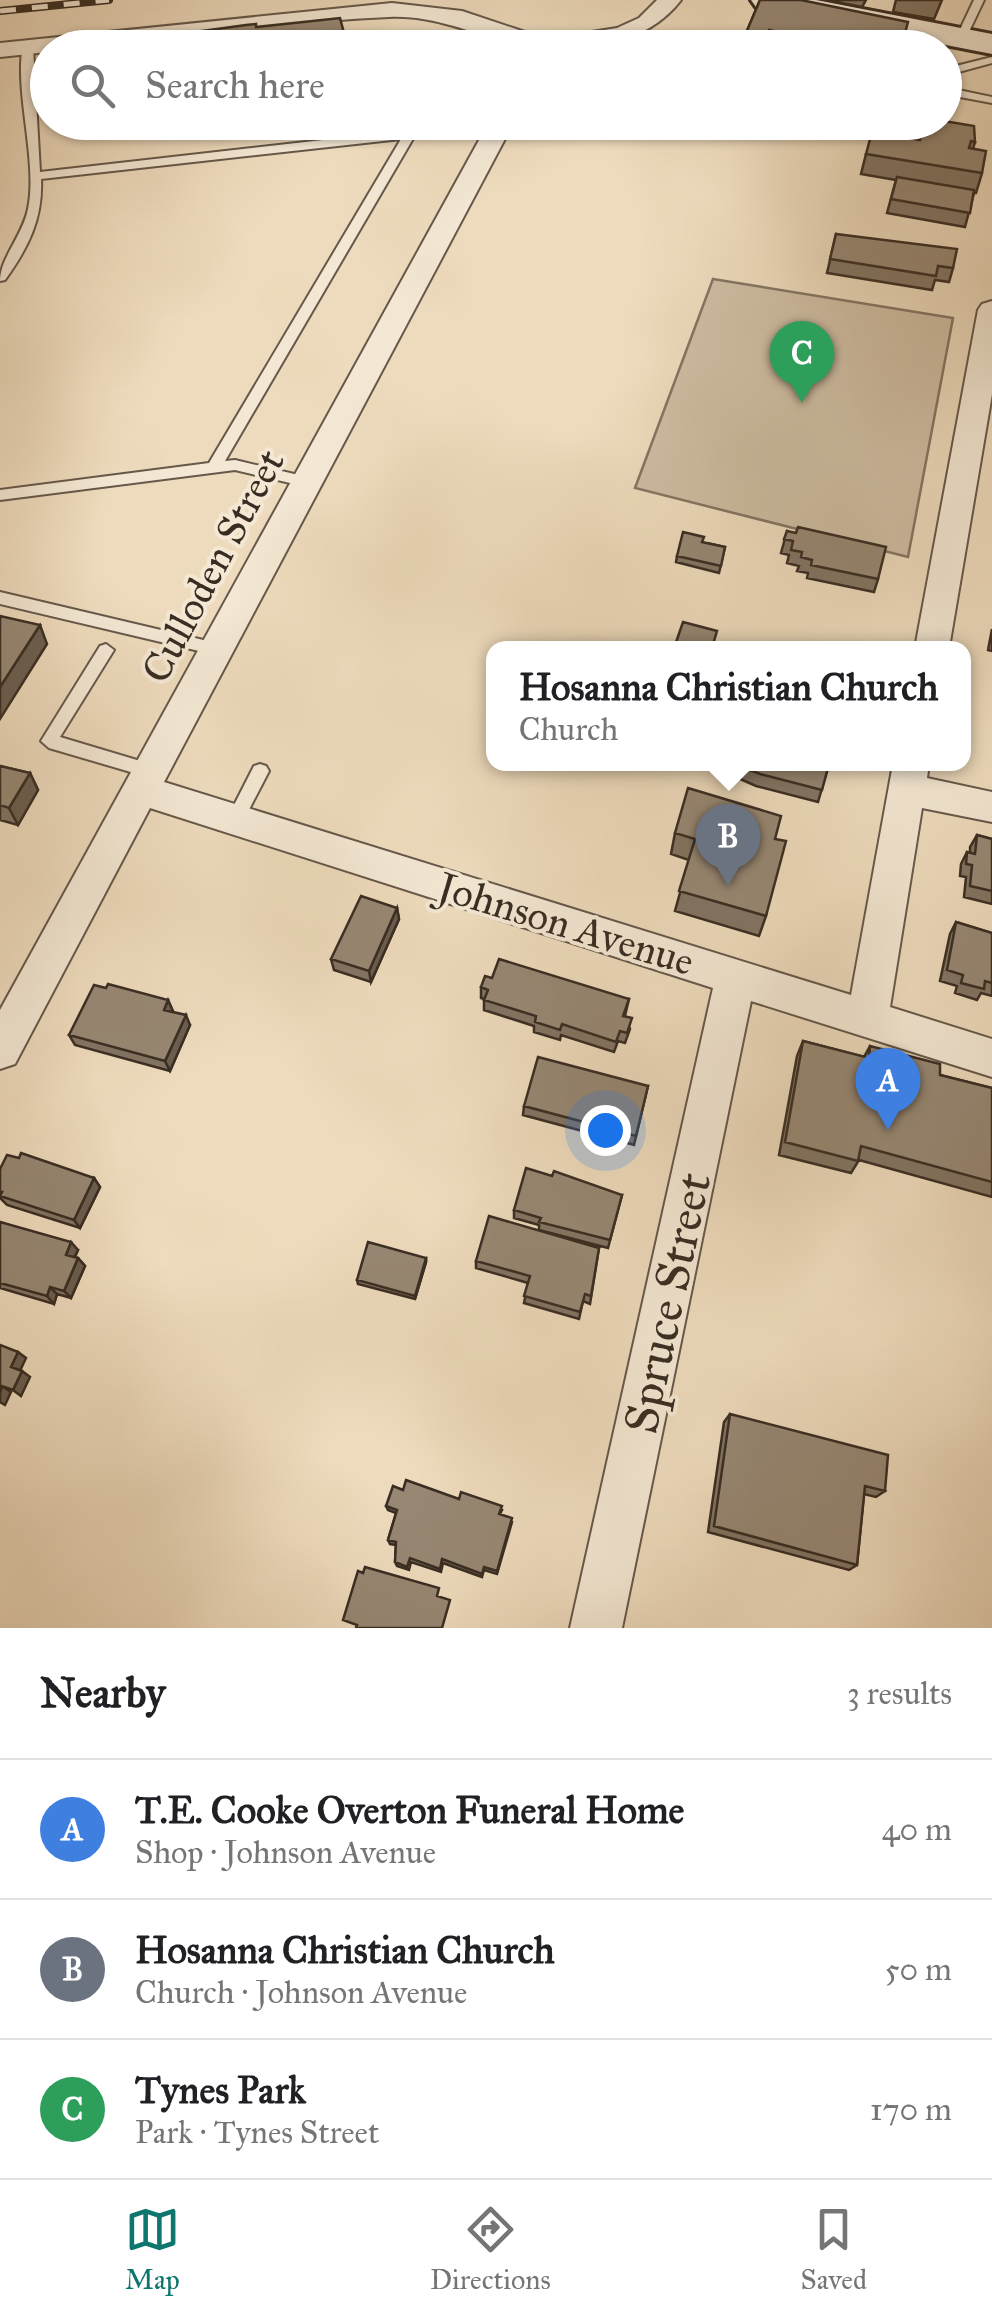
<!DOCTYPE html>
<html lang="en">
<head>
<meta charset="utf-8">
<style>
	:root { --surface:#fff; --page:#f6f6f6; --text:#202124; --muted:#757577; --line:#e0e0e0; --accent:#0f766e }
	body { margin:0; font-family:"IM FELL Great Primer",serif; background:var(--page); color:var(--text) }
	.you { position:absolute; left:605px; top:1130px; width:35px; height:35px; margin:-25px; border:8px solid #fff; border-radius:50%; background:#1a73e8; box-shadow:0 0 0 15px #1a73e833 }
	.badge { display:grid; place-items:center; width:65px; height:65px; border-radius:50%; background:var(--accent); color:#fff; font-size:32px; font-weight:700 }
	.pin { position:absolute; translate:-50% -82px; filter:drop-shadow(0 2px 5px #0008) }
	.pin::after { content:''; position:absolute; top:52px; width:35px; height:30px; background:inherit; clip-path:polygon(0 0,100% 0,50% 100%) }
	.popup { position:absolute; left:486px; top:641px; width:485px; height:130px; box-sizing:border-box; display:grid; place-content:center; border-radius:20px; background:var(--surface); filter:drop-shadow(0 2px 8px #0005); font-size:32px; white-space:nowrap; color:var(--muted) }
	.popup b { font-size:38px; color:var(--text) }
	.popup::after { content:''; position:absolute; left:50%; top:100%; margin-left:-20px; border:20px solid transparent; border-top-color:var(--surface) }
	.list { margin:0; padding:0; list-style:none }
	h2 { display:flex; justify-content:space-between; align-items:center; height:130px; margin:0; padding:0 40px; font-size:42px }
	h2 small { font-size:32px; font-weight:400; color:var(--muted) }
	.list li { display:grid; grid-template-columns:65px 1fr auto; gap:30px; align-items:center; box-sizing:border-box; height:140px; padding:0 40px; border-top:2px solid var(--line) }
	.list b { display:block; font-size:38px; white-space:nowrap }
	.list p { margin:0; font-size:32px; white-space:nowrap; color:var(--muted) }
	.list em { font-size:32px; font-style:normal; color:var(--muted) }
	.icon { flex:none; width:55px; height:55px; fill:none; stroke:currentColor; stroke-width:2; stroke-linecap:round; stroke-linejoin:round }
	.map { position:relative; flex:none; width:992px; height:1628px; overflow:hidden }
	.search { position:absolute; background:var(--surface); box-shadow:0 2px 8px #0004; left:30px; right:30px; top:30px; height:110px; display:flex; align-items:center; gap:25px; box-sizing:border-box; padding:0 35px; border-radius:55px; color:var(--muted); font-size:38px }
	.sheet { height:550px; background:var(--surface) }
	nav { display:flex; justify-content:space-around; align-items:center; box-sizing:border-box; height:140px; border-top:2px solid var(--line); background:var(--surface); font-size:28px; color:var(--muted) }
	nav a { display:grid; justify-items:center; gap:5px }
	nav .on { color:var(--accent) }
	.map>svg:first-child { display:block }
	.green { fill:#cfbda3; stroke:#847563; stroke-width:2.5 }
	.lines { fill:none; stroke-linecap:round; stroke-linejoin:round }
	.lane-casing { stroke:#66584a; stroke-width:4 }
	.street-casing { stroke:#66584a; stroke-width:4 }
	.secondary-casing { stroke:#392d23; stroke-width:6 }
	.lane { fill:#f4e8d4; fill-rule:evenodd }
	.street { fill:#f4e8d4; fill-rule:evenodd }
	.secondary { fill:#f4e8d4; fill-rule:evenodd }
	.rail-casing { stroke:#392d23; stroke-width:8 }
	.rail { stroke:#f4e8d4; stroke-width:5; stroke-dasharray:16; stroke-linecap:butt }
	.wall { fill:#827463; stroke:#392d23; stroke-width:2.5 }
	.shaded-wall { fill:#6a5e50; stroke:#392d23; stroke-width:2.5 }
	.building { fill:#978773; stroke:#392d23; stroke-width:2.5 }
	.labels { text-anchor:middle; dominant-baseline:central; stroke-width:8; stroke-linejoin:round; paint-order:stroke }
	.street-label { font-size:40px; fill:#392d23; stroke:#f4e8d4 }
	.near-street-label { font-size:48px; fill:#392d23; stroke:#f4e8d4 }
</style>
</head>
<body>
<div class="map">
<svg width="992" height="1628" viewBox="0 0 992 1628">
	<rect width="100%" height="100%" fill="#eedbbd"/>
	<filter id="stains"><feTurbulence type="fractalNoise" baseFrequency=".002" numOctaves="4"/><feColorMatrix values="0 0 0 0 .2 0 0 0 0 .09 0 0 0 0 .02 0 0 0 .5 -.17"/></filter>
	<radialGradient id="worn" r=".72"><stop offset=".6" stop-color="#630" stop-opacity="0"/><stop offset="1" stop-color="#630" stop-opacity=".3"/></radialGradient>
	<!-- green -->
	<path class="green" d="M 713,279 L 953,318 L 908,557 L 635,488 Z"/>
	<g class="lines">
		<defs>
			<path id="lane" d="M 974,0 L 984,0 L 966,38 L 957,40 L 956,38 Z
				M 23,45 L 33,47 L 40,172 L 483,122 L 507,124 L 501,127 L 414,137 L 225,461 L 235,460 L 307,477 L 312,478 L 312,486 L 307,487 L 235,470 L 0,500 L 0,490 L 209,463 L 401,139 L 41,179 C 43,219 28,248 5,280 L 0,281 C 0,258 23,235 28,209 C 38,161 14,92 23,45 Z
				M 992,57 L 992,63 L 944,76 L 944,69 Z
				M 944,87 L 992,97 L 992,103 L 944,94 Z
				M 0,592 L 216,643 L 224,649 L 216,655 L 0,604 Z
				M 106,644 L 114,650 L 60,737 L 157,766 L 160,771 L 157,776 L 151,778 L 49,748 L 41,741 L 100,646 Z
				M 260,764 L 266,766 L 269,771 L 241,825 L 229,825 L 226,820 L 229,815 L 254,766 Z"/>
			<path id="street" d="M 657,0 L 681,0 C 647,45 576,58 522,46 C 476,36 438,15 389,17 C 291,21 191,37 94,48 L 48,48 L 48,52 L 0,57 L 0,43 L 392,3 L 462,11 L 528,33 L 566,36 L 617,28 L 639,18 Z
				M 489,122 L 514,122 L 164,782 L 851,995 L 893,764 L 929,764 L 927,778 L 992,792 L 992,822 L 922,808 L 890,1007 L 992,1039 L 992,1077 L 751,1001 L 622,1628 L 570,1628 L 713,988 L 150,808 L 15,1064 L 0,1069 L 0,1010 Z
				M 992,301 L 992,394 L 949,648 L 915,648 L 978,310 L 982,304 Z"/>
			<path id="secondary" d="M 751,0 L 816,0 L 992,34 L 992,54 L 767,10 L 756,7 Z"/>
		</defs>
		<!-- lane casing -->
		<use href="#lane" class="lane-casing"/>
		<!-- street casing -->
		<use href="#street" class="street-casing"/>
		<!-- secondary casing -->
		<use href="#secondary" class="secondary-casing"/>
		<!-- lane -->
		<use href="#lane" class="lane"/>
		<!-- street -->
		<use href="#street" class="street"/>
		<!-- secondary -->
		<use href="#secondary" class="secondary"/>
		<defs>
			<path id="rail" d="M 0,11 L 109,0"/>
		</defs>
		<!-- rail casing -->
		<use href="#rail" class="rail-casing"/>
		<!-- rail -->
		<use href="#rail" class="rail"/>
	</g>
	<!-- wall -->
	<path class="wall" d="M 760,0 L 901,48 L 744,48 L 746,33 Z
		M 826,0 L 866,0 L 862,7 Z
		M 896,0 L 942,0 L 934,19 L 893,12 Z
		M 918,125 L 975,142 L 973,149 L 982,173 L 976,193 L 974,193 L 965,227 L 887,213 L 896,180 L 861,174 L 866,154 L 915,139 Z
		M 836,234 L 953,268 L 949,282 L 935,280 L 932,290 L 827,273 Z
		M 787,531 L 878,579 L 874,592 L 807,578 L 808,573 L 797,571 L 799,566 L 787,563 L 789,555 L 781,553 Z
		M 702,542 L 725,547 L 719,573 L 676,562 L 677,556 Z
		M 992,629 L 992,651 L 988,650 Z
		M 724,764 L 829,764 L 818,802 L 756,786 L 722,771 Z
		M 0,766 L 30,773 L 38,790 L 18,825 L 0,820 Z
		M 675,833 L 775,839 L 766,916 L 759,936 L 675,911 L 689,860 L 671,854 Z
		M 977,835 L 992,839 L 992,904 L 964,897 L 966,877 L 960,876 L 961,864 L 967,852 L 970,853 L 970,847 Z
		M 397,908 L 399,919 L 371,982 L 334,970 L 331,959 Z
		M 956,922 L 992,933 L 992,996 L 981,993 L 977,1000 L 955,993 L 957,986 L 940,981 L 950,934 Z
		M 481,987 L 629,999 L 625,1016 L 630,1029 L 625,1043 L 618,1041 L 614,1052 L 561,1035 L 560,1040 L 534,1032 L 534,1026 L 484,1010 L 484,999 L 481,998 Z
		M 168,1000 L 173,1012 L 190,1025 L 170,1071 L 75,1045 L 69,1035 Z
		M 803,1041 L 864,1057 L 870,1046 L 940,1075 L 992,1088 L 992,1197 L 859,1160 L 851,1173 L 779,1155 L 797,1056 Z
		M 648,1086 L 634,1145 L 523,1115 L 524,1106 Z
		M 0,1169 L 94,1178 L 100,1187 L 80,1228 L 7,1205 L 0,1198 Z
		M 622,1195 L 608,1248 L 539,1230 L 539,1225 L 514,1218 L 514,1210 Z
		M 0,1222 L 78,1250 L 75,1257 L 78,1258 L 85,1266 L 71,1298 L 57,1294 L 54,1304 L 0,1288 Z
		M 599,1248 L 590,1304 L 583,1301 L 579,1319 L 524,1303 L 528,1283 L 476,1268 L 476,1261 Z
		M 426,1258 L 426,1262 L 415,1299 L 358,1284 L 357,1280 Z
		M 730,1414 L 885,1491 L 876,1497 L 864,1494 L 857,1565 L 849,1570 L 708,1532 L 724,1422 Z
		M 403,1490 L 459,1499 L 502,1510 L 500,1514 L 512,1522 L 497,1574 L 484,1570 L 482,1577 L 443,1563 L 441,1572 L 411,1562 L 409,1570 L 397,1566 L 395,1562 L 396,1545 L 390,1544 L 388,1540 L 396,1513 L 388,1510 L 386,1506 Z"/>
	<!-- shaded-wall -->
	<path class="shaded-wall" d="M 769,30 L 766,48 L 763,48 L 765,37 Z
		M 138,122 L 228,122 L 228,125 L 141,135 Z
		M 228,122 L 276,122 L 276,124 L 229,129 Z
		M 40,625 L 47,644 L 0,719 L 0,687 Z
		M 30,773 L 38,790 L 18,825 L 9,808 Z
		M 397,908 L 399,919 L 371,982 L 369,971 Z
		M 168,1000 L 173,1011 L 169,1020 L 164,1010 Z
		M 186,1015 L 190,1025 L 170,1071 L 165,1061 Z
		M 94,1178 L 100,1187 L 80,1228 L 74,1220 Z
		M 71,1242 L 78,1250 L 72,1262 L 66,1255 Z
		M 78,1258 L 85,1266 L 71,1298 L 64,1291 Z
		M 426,1258 L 426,1262 L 415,1299 L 415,1296 Z
		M 50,1287 L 57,1294 L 54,1304 L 47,1296 Z
		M 18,1352 L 26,1358 L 19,1373 L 11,1367 Z
		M 22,1371 L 30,1377 L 21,1396 L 13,1390 Z
		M 2,1386 L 11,1392 L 5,1405 L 0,1402 L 0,1392 Z"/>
	<!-- building -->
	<path class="building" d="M 760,0 L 801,0 L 908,22 L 901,48 L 851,48 L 769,30 L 765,37 L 746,33 Z
		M 340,18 L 348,48 L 128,48 L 128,41 L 246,25 L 256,24 L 256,27 Z
		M 944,121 L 974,126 L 975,142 L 971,141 L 969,148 L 986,151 L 982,173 L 866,154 L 872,132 L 920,140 L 922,132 L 917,131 L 918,125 L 924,126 L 925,122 Z
		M 897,177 L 974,190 L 970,213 L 891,199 Z
		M 836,234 L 957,249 L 953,268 L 938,266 L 936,276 L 830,259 Z
		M 798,527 L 886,547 L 878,579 L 811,565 L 812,560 L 801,557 L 802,552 L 791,550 L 793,541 L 784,539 L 787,531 L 796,533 Z
		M 683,532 L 704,537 L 702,542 L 725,547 L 721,566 L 677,556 Z
		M 0,616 L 40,625 L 0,687 Z
		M 683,622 L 717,631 L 712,648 L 674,648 Z
		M 735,764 L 829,764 L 822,790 L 760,774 Z
		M 0,766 L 30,773 L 9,808 L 0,805 Z
		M 688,788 L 781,816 L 775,839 L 786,841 L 766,916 L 679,891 L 695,839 L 675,833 Z
		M 977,835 L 992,839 L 992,891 L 970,886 L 972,865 L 966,864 L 967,852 L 975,854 Z
		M 361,896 L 397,908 L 369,971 L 331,959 Z
		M 956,922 L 992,933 L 992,983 L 985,981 L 984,989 L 961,983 L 963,975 L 947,970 Z
		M 499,959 L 629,999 L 623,1016 L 632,1018 L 627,1033 L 620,1031 L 616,1042 L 562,1024 L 560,1030 L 535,1022 L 536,1016 L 484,1000 L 488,990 L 481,987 L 485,976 L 492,978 Z
		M 108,984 L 168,1000 L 164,1010 L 186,1015 L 165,1061 L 69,1035 L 94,985 L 106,988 Z
		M 803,1041 L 869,1058 L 870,1046 L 940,1064 L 940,1075 L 992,1088 L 992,1182 L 861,1146 L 858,1161 L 785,1142 Z
		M 538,1057 L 648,1086 L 636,1136 L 524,1106 Z
		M 21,1153 L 94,1178 L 74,1220 L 0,1196 L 2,1192 L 0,1192 L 0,1169 L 7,1155 L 19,1158 Z
		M 526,1168 L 552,1176 L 554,1171 L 622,1195 L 610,1240 L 539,1222 L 541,1218 L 514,1210 Z
		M 489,1216 L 599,1248 L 591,1296 L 585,1294 L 580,1312 L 524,1296 L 530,1276 L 476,1261 Z
		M 0,1222 L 71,1242 L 66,1255 L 78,1258 L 64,1291 L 50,1287 L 47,1296 L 0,1283 Z
		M 368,1242 L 426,1258 L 415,1296 L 357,1280 Z
		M 0,1345 L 18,1352 L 11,1367 L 22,1371 L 13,1390 L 2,1386 L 0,1392 Z
		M 730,1414 L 888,1455 L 885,1491 L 865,1486 L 857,1565 L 714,1526 Z
		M 406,1480 L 459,1499 L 461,1492 L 502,1506 L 499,1514 L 512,1518 L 497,1571 L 484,1567 L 482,1574 L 442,1559 L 440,1569 L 410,1558 L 407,1567 L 395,1562 L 396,1542 L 388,1540 L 397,1510 L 386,1506 L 393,1486 L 403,1490 Z
		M 365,1567 L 439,1588 L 437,1596 L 450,1600 L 442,1628 L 356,1628 L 357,1625 L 343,1620 L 358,1571 L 363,1573 Z"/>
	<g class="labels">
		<!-- street labels -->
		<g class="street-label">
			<text transform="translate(213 566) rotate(-62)">Culloden Street</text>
			<text transform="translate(566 924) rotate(17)">Johnson Avenue</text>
		</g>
		<!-- near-street labels -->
		<g class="near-street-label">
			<text transform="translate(667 1303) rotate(-78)">Spruce Street</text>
		</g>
	</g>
	<rect width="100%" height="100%" filter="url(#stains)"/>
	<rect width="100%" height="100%" fill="url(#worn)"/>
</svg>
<div class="you"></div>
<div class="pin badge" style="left:888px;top:1130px;background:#3f7fe0">A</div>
<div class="pin badge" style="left:728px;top:886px;background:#6b7280">B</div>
<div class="popup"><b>Hosanna Christian Church</b>Church</div>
<div class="pin badge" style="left:802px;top:403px;background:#2e9e5b">C</div>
<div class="search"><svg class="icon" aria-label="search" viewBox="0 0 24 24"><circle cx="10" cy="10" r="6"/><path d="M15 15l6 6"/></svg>Search here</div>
</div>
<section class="sheet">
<h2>Nearby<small>3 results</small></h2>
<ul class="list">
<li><span class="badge" style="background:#3f7fe0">A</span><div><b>T.E. Cooke Overton Funeral Home</b><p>Shop · Johnson Avenue</p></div><em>40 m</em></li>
<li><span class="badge" style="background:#6b7280">B</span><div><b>Hosanna Christian Church</b><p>Church · Johnson Avenue</p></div><em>50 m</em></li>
<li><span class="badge" style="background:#2e9e5b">C</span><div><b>Tynes Park</b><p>Park · Tynes Street</p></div><em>170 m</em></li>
</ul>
</section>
<nav>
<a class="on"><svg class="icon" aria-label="map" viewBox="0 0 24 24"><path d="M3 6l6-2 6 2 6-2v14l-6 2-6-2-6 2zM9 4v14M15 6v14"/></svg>Map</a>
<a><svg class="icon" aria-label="directions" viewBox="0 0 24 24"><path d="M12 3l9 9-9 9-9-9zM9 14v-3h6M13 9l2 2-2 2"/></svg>Directions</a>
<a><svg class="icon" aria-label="saved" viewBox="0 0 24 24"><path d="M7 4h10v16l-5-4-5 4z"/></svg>Saved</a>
</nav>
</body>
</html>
